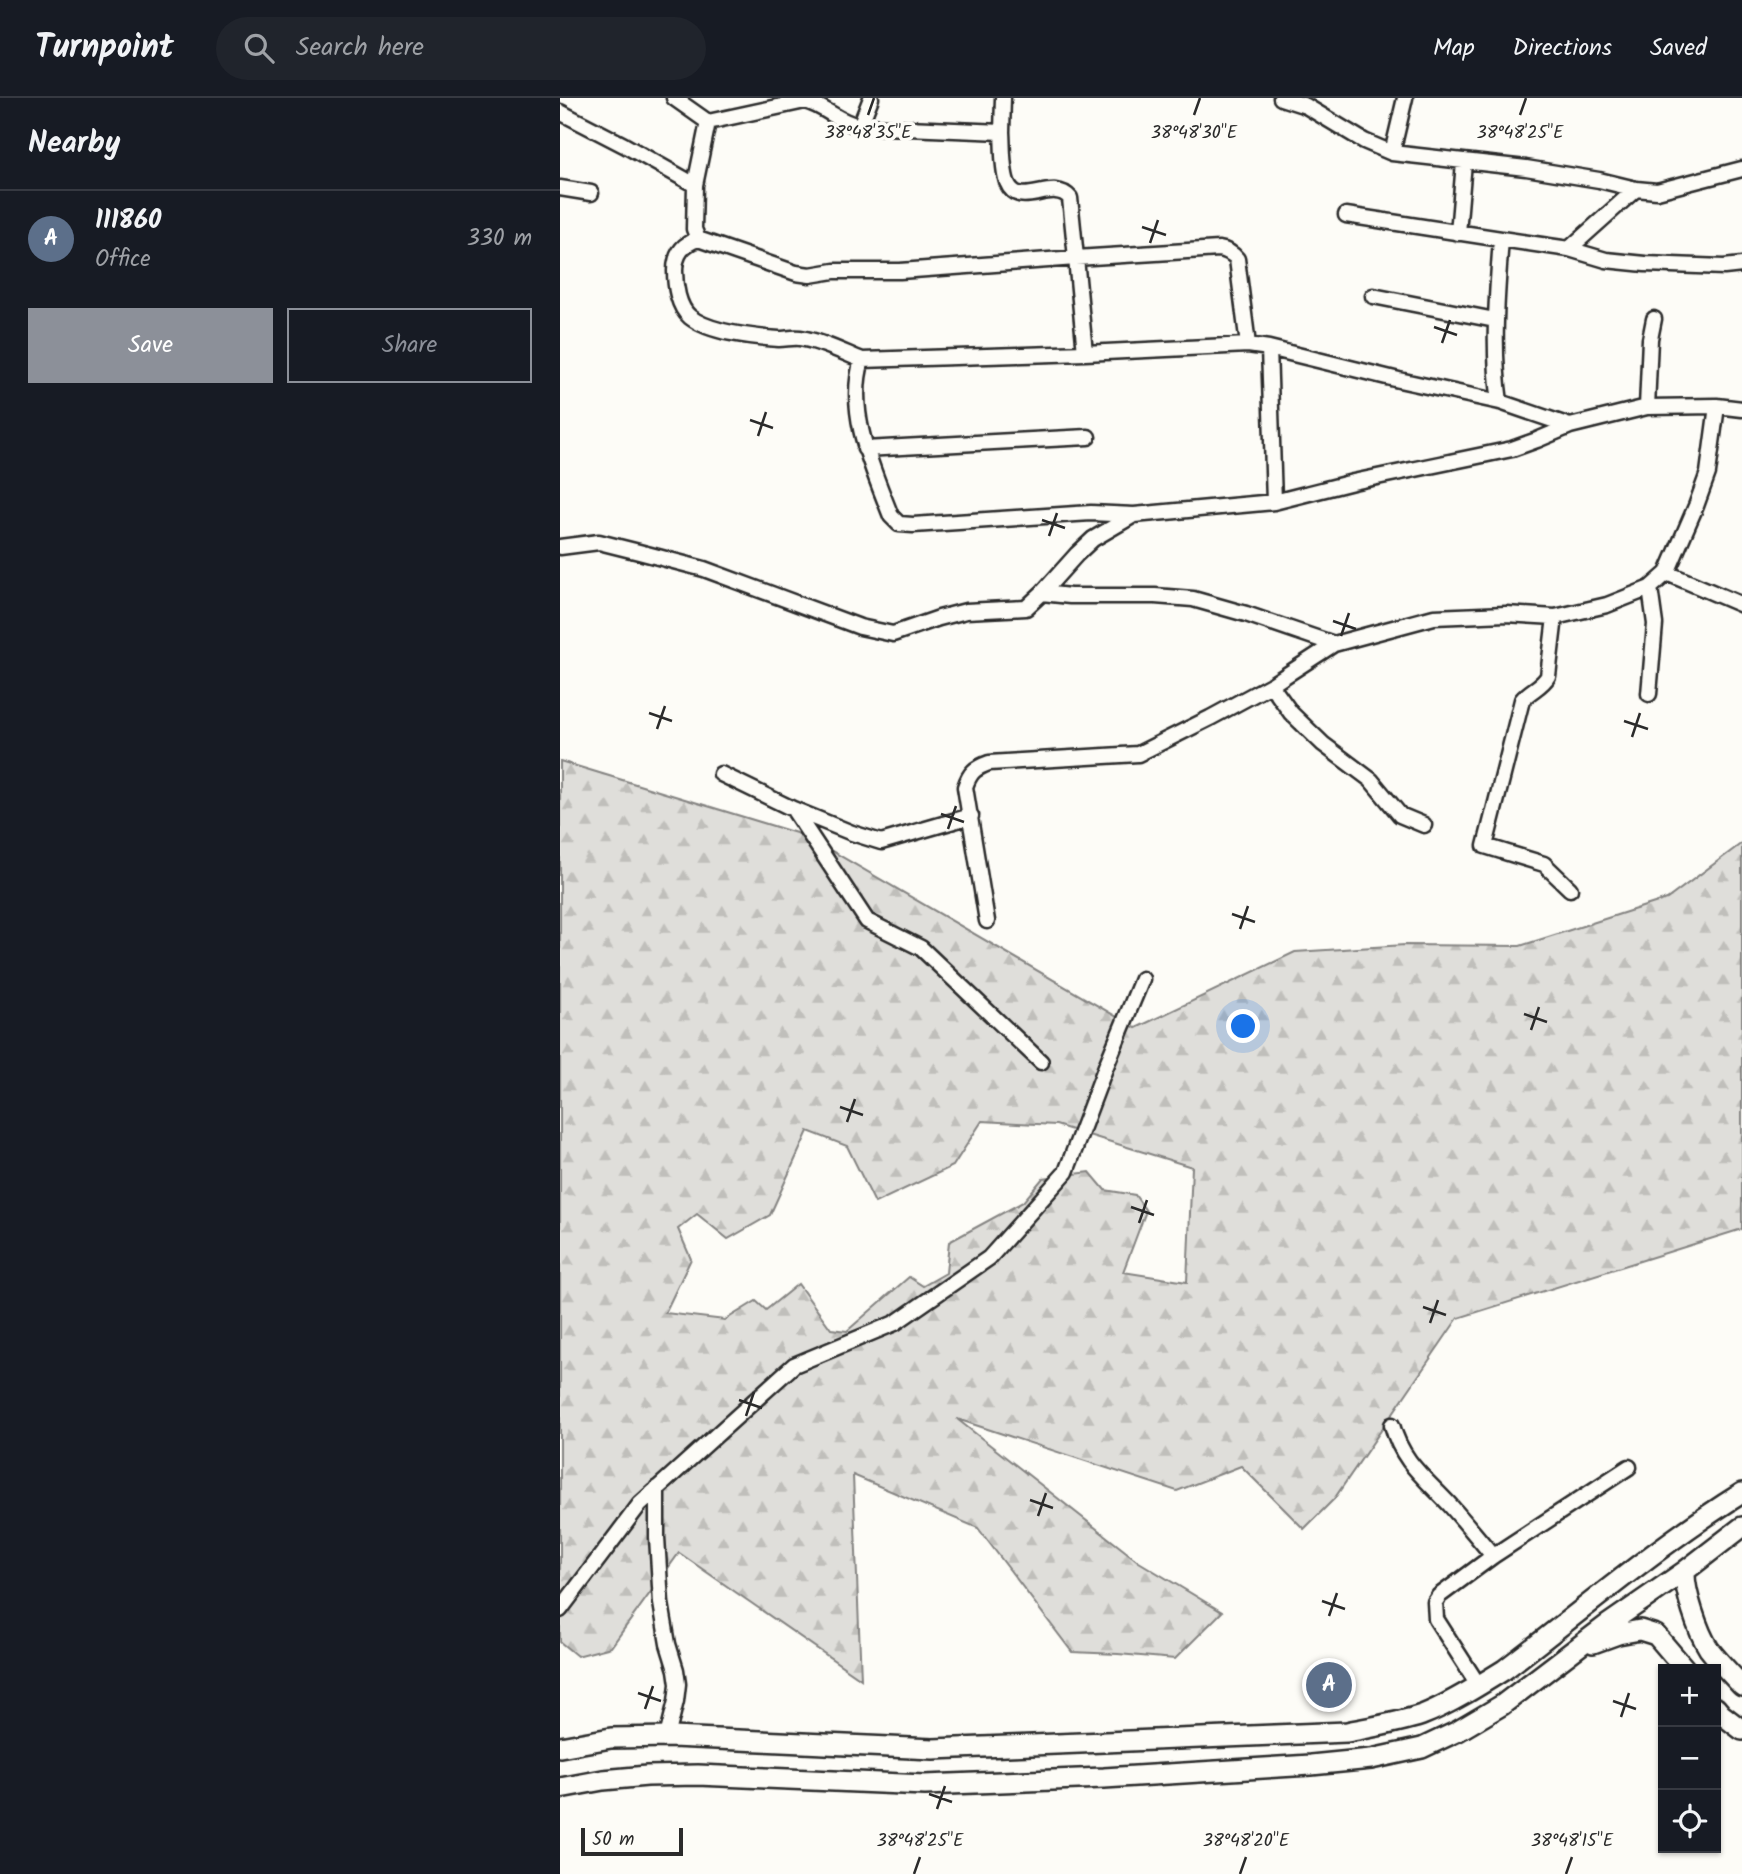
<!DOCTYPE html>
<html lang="en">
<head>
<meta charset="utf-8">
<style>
	:root { --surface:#171b24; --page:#20242c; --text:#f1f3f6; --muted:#9ea1a6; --line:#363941; --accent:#8c9099 }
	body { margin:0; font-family:Kalam,sans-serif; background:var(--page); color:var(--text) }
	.controls { position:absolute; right:21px; bottom:21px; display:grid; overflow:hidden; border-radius:0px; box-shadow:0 2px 5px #0004 }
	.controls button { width:63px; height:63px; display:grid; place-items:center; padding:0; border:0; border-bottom:2px solid var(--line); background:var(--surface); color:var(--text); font:35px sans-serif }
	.scale { position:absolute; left:21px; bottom:18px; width:102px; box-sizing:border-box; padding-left:7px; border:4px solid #2b2b2b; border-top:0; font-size:19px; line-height:24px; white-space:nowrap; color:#2b2b2b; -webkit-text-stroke:5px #fdfcf7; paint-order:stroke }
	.you { position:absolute; left:684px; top:929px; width:24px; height:24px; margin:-18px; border:5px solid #fff; border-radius:50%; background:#1a73e8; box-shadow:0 0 0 10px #1a73e833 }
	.badge { display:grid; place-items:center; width:46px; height:46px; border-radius:50%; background:var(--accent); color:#fff; font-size:23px; font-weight:700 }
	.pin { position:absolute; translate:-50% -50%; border:4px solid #fff; box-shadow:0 2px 7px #0006 }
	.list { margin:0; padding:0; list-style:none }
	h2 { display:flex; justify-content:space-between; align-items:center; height:91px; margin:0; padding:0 28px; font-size:30px }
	h2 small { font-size:23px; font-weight:400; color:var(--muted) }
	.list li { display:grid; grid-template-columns:46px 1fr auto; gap:21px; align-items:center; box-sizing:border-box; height:98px; padding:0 28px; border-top:2px solid var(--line) }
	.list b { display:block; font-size:26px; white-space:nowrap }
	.list p { margin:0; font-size:23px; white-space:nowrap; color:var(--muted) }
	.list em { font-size:23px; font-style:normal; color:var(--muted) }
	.actions { display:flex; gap:14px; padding:21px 28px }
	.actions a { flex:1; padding:16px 0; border:2px solid var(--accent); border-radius:0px; text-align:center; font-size:24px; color:var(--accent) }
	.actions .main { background:var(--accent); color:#fff }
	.icon { flex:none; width:38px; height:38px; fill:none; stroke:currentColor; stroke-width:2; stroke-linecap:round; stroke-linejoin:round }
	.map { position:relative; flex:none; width:1182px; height:1776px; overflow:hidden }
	header { display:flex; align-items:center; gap:42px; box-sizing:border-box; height:98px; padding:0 35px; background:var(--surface); border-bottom:2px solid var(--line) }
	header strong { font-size:33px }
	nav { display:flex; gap:38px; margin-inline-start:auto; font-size:24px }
	.search { width:490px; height:63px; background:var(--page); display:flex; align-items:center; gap:18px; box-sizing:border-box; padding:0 24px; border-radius:38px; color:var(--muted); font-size:26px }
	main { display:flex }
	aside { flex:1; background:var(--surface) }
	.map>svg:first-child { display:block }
	.forest { fill:url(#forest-firs); stroke:#858482; stroke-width:2; fill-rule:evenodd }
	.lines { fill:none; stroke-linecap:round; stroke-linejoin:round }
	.minor-casing { stroke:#2b2b2b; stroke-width:19 }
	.secondary-casing { stroke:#2b2b2b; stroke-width:24 }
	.minor { stroke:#fdfcf7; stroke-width:14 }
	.secondary { stroke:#fdfcf7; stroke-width:19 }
	.ticks { fill:none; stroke:#2b2b2b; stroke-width:2.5 }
	.ticks-label { font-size:18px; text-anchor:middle; fill:#2b2b2b; stroke:#fdfcf7; stroke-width:7; stroke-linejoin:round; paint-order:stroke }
</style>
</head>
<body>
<header>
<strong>Turnpoint</strong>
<div class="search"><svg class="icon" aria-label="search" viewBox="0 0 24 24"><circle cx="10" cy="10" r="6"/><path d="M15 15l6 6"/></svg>Search here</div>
<nav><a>Map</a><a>Directions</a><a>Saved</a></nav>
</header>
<main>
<aside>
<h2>Nearby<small></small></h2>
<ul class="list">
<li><span class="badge" style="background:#5c6f8a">A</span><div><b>111860</b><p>Office</p></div><em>330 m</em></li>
</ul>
<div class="actions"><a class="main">Save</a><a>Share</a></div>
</aside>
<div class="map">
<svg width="1182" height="1776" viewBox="0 0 1182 1776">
	<defs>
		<pattern id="forest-firs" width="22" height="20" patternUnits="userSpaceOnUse" patternTransform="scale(1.75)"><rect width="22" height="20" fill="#dfdeda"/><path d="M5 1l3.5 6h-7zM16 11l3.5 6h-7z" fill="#c0bfbb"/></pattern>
	</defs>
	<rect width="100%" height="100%" fill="#fdfcf7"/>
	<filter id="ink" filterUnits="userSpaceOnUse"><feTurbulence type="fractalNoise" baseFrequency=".0143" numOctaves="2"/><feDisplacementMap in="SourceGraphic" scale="14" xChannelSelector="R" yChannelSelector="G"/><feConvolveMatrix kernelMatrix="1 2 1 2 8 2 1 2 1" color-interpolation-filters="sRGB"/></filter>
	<g filter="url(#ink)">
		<!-- forest -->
		<path class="forest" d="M 0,663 L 246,738 L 576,930 L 735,854 L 845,847 L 960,848 L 1107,801 L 1182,745 L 1182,1131 L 898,1220 L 774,1401 L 744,1431 L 681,1368 L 617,1393 L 397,1321 L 579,1464 L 662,1514 L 615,1561 L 558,1556 L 512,1554 L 418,1430 L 293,1377 L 301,1581 L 119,1455 L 51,1549 L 17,1558 L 0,1544 ZM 422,1023 L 496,1027 L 632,1069 L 627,1184 L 563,1174 L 586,1113 L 575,1097 L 545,1092 L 530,1074 L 483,1080 L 463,1104 L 389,1144 L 386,1175 L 363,1188 L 349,1179 L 287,1233 L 271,1231 L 238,1186 L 206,1212 L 196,1203 L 165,1222 L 105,1215 L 131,1161 L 118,1131 L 137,1116 L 168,1141 L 210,1117 L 248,1033 L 287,1048 L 315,1105 L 393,1068 Z"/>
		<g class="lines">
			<defs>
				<path id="minor" d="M 114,0 L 148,24 L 245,3 L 244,0
					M 311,0 L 300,28 L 442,34 L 443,0
					M 721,0 L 746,8 L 804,43 L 832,55 L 966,70 L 1039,82 L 1076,91
					M 245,3 C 265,8 279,25 300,28
					M 0,14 L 64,47 L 135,87 L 148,24
					M 442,34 C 443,49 442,69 447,84 C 459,114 492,79 510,100 L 516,160 L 659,151 C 667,152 672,155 677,161 L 688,247
					M 832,55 L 845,0
					M 135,87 L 134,131 L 138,141 L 236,175 L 250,177 L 274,173 L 340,173 L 516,160 L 525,255
					M 0,90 L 31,95
					M 786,117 L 941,141
					M 898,135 L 904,64
					M 138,141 C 123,146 115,156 115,173 C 115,187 118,209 130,219 C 150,235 193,239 219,241 C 226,241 233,239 240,240 C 261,243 282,254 302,262
					M 1009,151 L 1076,91 L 1097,93 L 1182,71
					M 813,198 L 935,222
					M 709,250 L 714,404
					M 940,304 C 932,250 937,195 941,141 L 1009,151 L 1046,162 L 1085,166 L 1164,169 L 1182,167
					M 1087,309 L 1090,241 L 1094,221
					M 1010,328 L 977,342 L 952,351 L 793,384 L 714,404 L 574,417 L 531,415 L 353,427 L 339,426 L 331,418 C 312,369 286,314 302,262 L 525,255 L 688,247 L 709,250 L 839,282 L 940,304 L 1010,328 L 1087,309 L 1157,308 L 1182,311
					M 305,351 L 528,339
					M 0,449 L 39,444 L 79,454 L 144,471 L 300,529 L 333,536 L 379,520 L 406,513 L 466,510 L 482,495 L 517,456 L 533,441 L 574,417
					M 1107,475 L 1182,507
					M 482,495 L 510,498 L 595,498 L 633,501 L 686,516 L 774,546
					M 995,519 L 988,578 C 982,589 970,592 962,602 L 925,748 L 984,766 L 1010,791
					M 711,587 L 731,615 L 763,646 L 811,682 L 840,717 L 864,727
					M 1089,596 L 1095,526 L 1090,490
					M 161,676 L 233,711 L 307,823 L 361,850 L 481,964
					M 233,711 L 292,735 L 321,744 L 411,718
					M 427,823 L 405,689 C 410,674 415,670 429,665 L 578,656 L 650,620 L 711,587 L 774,546 L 874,519 L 946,516 L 995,519 L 1047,507 L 1090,490 L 1107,475 L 1136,408 L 1148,375 L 1157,308
					M 832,1327 C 842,1364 865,1380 890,1407 C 905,1424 919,1441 933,1458
					M 97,1390 L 97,1439 L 101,1505 L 108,1546 L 116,1572 L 118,1586 L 116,1603 L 107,1639
					M 0,1512 L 80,1406 L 234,1267 L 335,1225 L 429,1160 L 506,1074 L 546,968 L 582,881
					M 919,1588 L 876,1521 L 875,1504 L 879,1498 L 933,1458 L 1069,1369"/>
				<path id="secondary" d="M 1125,1473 C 1124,1493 1138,1534 1149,1551 C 1159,1564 1171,1576 1182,1588
					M 1033,1545 L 1058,1536 L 1080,1532 L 1096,1537 L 1125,1571
					M 1156,1610 L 1161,1616 L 1182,1632
					M 0,1649 L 51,1640 L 112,1639 L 373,1651 L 787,1634 C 812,1629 838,1625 862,1617 C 888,1607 920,1587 944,1572 C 1022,1513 1098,1447 1182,1395
					M 0,1690 L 43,1682 L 87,1678 L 138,1677 L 365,1687 L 544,1680 L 751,1667 L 811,1661 L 862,1650 L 898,1633 L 942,1607 L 1047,1527 L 1125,1473 L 1182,1429"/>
			</defs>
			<!-- minor casing -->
			<use href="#minor" class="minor-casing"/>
			<!-- secondary casing -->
			<use href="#secondary" class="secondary-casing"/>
			<!-- minor -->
			<use href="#minor" class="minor"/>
			<!-- secondary -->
			<use href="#secondary" class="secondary"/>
		</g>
	</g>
	<!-- ticks -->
	<path class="ticks" d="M 308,17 L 314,0M 634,17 L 640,0M 960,17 L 966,0M 582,129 L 606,137M 590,145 L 598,122M 874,229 L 897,237M 882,245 L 890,222M 190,322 L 213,330M 198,338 L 206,314M 482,422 L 505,430M 489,438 L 497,415M 773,523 L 796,531M 781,538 L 789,515M 89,615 L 112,623M 1064,623 L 1088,631M 97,631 L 105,608M 1072,639 L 1080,615M 381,716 L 404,724M 388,731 L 396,708M 672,816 L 695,824M 680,831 L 688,808M 964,916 L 987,924M 971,932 L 979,909M 280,1009 L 303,1017M 287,1024 L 295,1001M 571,1109 L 594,1117M 579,1125 L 587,1102M 863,1209 L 886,1217M 870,1225 L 878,1202M 179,1302 L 202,1310M 186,1318 L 194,1294M 470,1402 L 493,1410M 478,1418 L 486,1395M 762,1503 L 785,1511M 769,1518 L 777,1495M 78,1595 L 101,1603M 1053,1603 L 1076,1611M 85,1611 L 93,1588M 1061,1619 L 1069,1595M 369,1696 L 392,1704M 377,1711 L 385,1688M 354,1776 L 360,1759M 680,1776 L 686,1759M 1006,1776 L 1012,1759"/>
	<g class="ticks-label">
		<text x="634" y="40">38°48'30"E</text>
		<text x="960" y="40">38°48'25"E</text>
		<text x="308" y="40">38°48'35"E</text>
		<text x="360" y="1748">38°48'25"E</text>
		<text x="686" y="1748">38°48'20"E</text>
		<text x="1012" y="1748">38°48'15"E</text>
	</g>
</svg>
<div class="controls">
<button>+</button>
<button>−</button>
<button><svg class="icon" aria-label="locate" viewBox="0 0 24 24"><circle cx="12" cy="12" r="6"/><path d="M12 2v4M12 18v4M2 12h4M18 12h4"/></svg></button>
</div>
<div class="scale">50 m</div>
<div class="you"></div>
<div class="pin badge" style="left:769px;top:1587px;background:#5c6f8a">A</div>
</div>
</main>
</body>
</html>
